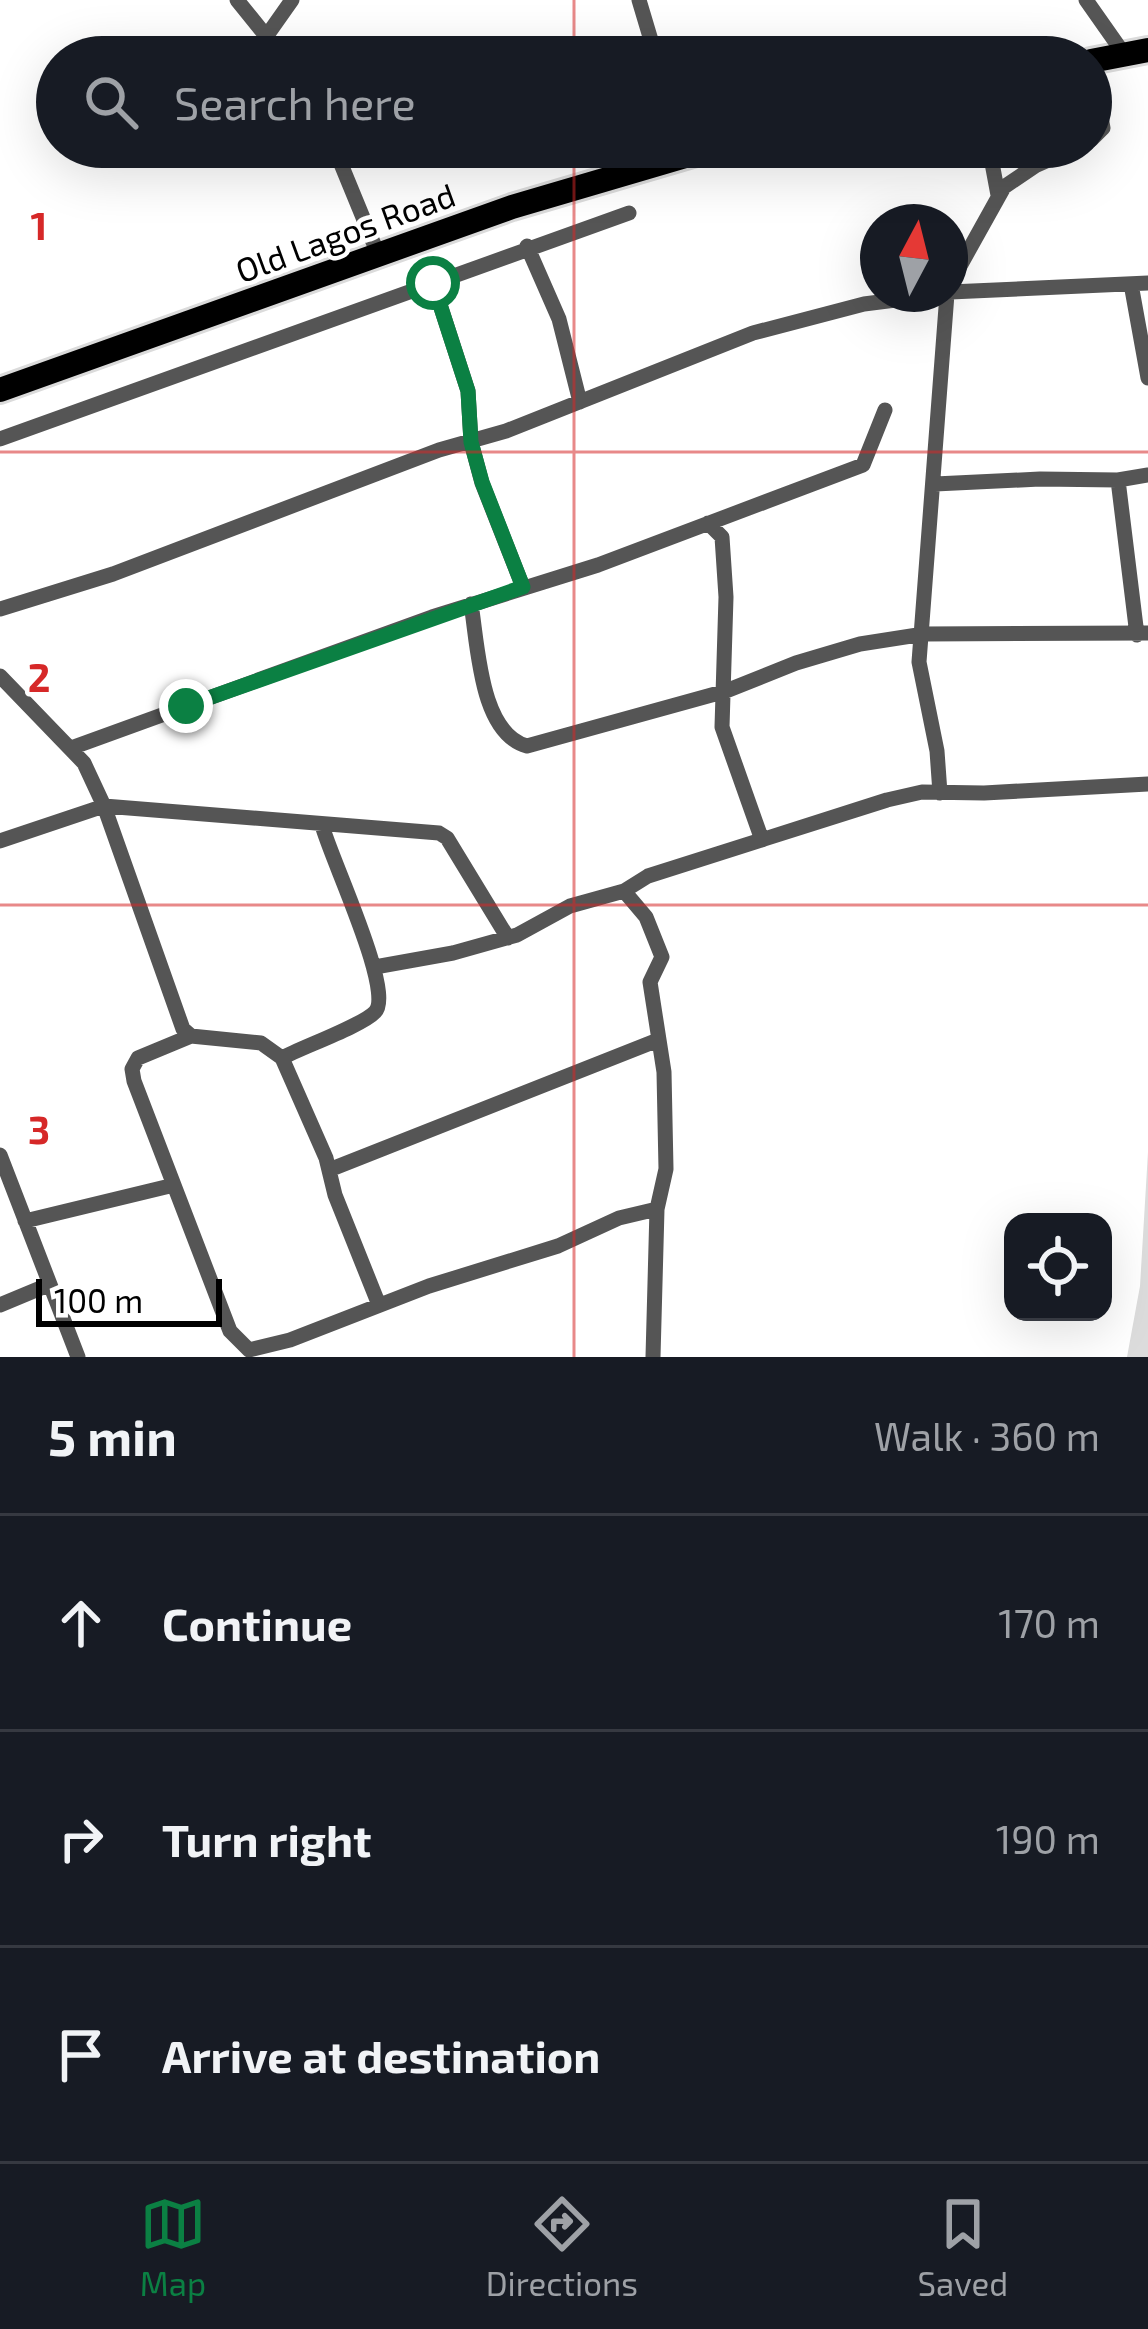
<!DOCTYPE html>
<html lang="en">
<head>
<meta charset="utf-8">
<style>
	:root { --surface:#171b24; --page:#20242c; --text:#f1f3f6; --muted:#9ea1a6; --line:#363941; --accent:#0b8043 }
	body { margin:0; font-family:"Exo 2",sans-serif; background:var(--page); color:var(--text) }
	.controls { position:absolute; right:36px; bottom:36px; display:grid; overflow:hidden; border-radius:24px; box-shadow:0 12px 48px #0002 }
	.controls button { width:108px; height:108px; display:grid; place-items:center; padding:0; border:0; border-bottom:3px solid var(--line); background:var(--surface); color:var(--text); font:60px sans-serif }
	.compass { position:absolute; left:860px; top:204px; width:108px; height:108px; border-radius:50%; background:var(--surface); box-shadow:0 12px 48px #0002; rotate:7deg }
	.scale { position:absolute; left:36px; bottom:30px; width:186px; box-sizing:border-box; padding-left:12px; border:6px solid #000; border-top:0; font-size:33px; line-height:42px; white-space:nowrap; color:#000; -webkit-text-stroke:9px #fff; paint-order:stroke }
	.stop { position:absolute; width:36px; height:36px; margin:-27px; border:9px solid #0b8043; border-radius:50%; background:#fff }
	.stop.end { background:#0b8043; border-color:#fff; box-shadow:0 3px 12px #0008 }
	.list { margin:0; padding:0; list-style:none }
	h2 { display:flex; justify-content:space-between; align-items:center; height:156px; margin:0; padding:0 48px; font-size:51px }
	h2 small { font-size:39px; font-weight:400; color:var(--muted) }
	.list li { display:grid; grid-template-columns:78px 1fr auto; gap:36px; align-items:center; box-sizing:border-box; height:216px; padding:0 48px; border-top:3px solid var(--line) }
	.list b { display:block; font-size:45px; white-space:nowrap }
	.list em { font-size:39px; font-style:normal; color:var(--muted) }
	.icon { flex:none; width:66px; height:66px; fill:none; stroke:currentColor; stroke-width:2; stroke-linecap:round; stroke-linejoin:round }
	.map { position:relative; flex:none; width:1148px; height:1357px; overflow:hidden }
	.search { position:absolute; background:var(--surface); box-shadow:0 12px 48px #0002; left:36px; right:36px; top:36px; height:132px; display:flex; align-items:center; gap:30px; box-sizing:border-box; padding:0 42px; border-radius:66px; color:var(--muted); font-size:45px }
	.sheet { height:804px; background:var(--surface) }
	nav { display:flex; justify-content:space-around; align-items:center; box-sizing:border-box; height:168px; border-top:3px solid var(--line); background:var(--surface); font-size:33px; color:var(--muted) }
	nav a { display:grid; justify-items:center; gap:6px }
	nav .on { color:var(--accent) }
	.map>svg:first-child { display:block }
	.green { fill:#dcdcdc }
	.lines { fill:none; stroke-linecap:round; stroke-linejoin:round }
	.primary-casing { stroke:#dbdbdb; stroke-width:30 }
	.street { stroke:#555; stroke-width:15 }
	.primary { stroke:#000; stroke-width:24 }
	.route { stroke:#0b8043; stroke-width:15 }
	.grid { fill:none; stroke:#d62828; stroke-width:3; stroke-opacity:0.55 }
	.labels { text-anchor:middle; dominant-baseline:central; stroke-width:9; stroke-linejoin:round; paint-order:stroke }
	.street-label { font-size:33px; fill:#000; stroke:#fff }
	.grid-label { font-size:39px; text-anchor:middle; font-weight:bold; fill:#d62828; stroke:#fff; stroke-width:9; stroke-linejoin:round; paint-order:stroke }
</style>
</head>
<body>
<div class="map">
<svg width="1148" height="1357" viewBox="0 0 1148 1357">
	<rect width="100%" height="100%" fill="#fff"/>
	<!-- green -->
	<path class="green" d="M 1148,1152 L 1148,1357 L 1127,1357 L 1140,1286 Z"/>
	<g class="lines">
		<defs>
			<path id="primary" d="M 1091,61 L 1148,50
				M 0,390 L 512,207 L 716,147"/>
		</defs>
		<!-- primary casing -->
		<use href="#primary" class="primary-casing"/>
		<!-- street -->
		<path class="street" d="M 237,0 L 283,57
			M 639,0 L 656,57
			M 1086,0 L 1124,54
			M 268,34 L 292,0
			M 1091,61 L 1103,128 L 1091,140
			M 334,147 L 378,254
			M 989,147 L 998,195
			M 527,246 L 559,319 L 580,402
			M 433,283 L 468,391 L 471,442 L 482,483 L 523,587
			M 950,284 L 1004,187 L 1035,166 L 1078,147
			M 1131,284 L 1148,378
			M 950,292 L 1148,283
			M 0,439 L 629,213
			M 1118,480 L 1137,635
			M 935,484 L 1040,479 L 1118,480 L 1148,475
			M 708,523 L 722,537 L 726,597 L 722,727 L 762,840
			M 471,604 C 478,646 480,733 527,746 L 726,691 L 796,663 L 860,644 L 924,634 L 1148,633
			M 0,609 L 113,574 L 439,450 L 506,431 L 753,333 L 864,304 L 943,294
			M 0,676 L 84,763 L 104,806 L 183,1029 L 191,1036
			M 71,748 L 432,617 L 598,565 L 863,465 L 885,410
			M 940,793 L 937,751 L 919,662 L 947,294
			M 0,841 L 104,806 L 439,833 L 447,838 L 508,938
			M 624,891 L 646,917 L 662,957 L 650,982 L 664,1072 L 666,1169 L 657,1209 L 653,1357
			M 375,967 L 453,953 L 517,935 L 570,906 L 624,891 L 648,876 L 887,800 L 922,792 L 984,793 L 1148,784
			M 282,1058 C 302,1047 362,1026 375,1012 C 395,992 330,857 322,825
			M 0,1155 L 78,1357
			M 329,1170 L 658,1040
			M 25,1221 L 174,1185
			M 0,1305 L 48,1285
			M 379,1305 L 335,1195 L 326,1158 L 282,1058 L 261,1043 L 191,1036 L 138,1058 L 132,1069 L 134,1081 L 230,1331 L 249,1350 L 290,1340 L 429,1286 L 558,1246 L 619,1218 L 657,1209"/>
		<!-- primary -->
		<use href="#primary" class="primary"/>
	</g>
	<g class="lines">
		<!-- route -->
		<path class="route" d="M 186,706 L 523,587 L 482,482 L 471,442 L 468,391 L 433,283"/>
	</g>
	<!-- grid -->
	<path class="grid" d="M 574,0 L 574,57M 574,147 L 574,1357M 0,452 L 1148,452M 0,905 L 1148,905"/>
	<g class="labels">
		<!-- street labels -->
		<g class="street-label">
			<text transform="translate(345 232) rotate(-20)">Old Lagos Road</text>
		</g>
	</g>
	<g class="grid-label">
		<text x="39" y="240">1</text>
		<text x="39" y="692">2</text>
		<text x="39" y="1144">3</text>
	</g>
</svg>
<div class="controls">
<button><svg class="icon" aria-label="locate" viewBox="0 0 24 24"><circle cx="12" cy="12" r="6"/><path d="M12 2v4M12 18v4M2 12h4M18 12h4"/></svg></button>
</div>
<svg class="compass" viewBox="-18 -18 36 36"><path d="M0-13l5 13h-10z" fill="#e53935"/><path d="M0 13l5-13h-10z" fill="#9ea1a6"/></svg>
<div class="scale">100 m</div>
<div class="stop" style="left:433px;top:283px"></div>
<div class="stop end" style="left:186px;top:706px"></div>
<div class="search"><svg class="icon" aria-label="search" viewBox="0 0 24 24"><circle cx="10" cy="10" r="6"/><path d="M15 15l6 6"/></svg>Search here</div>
</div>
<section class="sheet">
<h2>5 min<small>Walk · 360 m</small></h2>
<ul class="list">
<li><svg class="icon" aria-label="ahead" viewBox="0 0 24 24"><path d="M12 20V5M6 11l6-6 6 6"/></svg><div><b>Continue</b></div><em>170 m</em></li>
<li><svg class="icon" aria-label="right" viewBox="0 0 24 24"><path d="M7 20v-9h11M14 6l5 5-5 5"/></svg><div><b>Turn right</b></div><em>190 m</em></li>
<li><svg class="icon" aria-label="arrive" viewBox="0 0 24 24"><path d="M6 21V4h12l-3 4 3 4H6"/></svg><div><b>Arrive at destination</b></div></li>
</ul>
</section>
<nav>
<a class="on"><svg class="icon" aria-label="map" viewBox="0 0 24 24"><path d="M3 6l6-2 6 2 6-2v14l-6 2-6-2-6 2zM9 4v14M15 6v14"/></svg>Map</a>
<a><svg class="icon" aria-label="directions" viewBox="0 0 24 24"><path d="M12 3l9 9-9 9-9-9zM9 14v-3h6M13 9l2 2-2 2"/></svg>Directions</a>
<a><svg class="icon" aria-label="saved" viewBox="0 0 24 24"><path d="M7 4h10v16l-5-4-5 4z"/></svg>Saved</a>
</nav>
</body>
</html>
